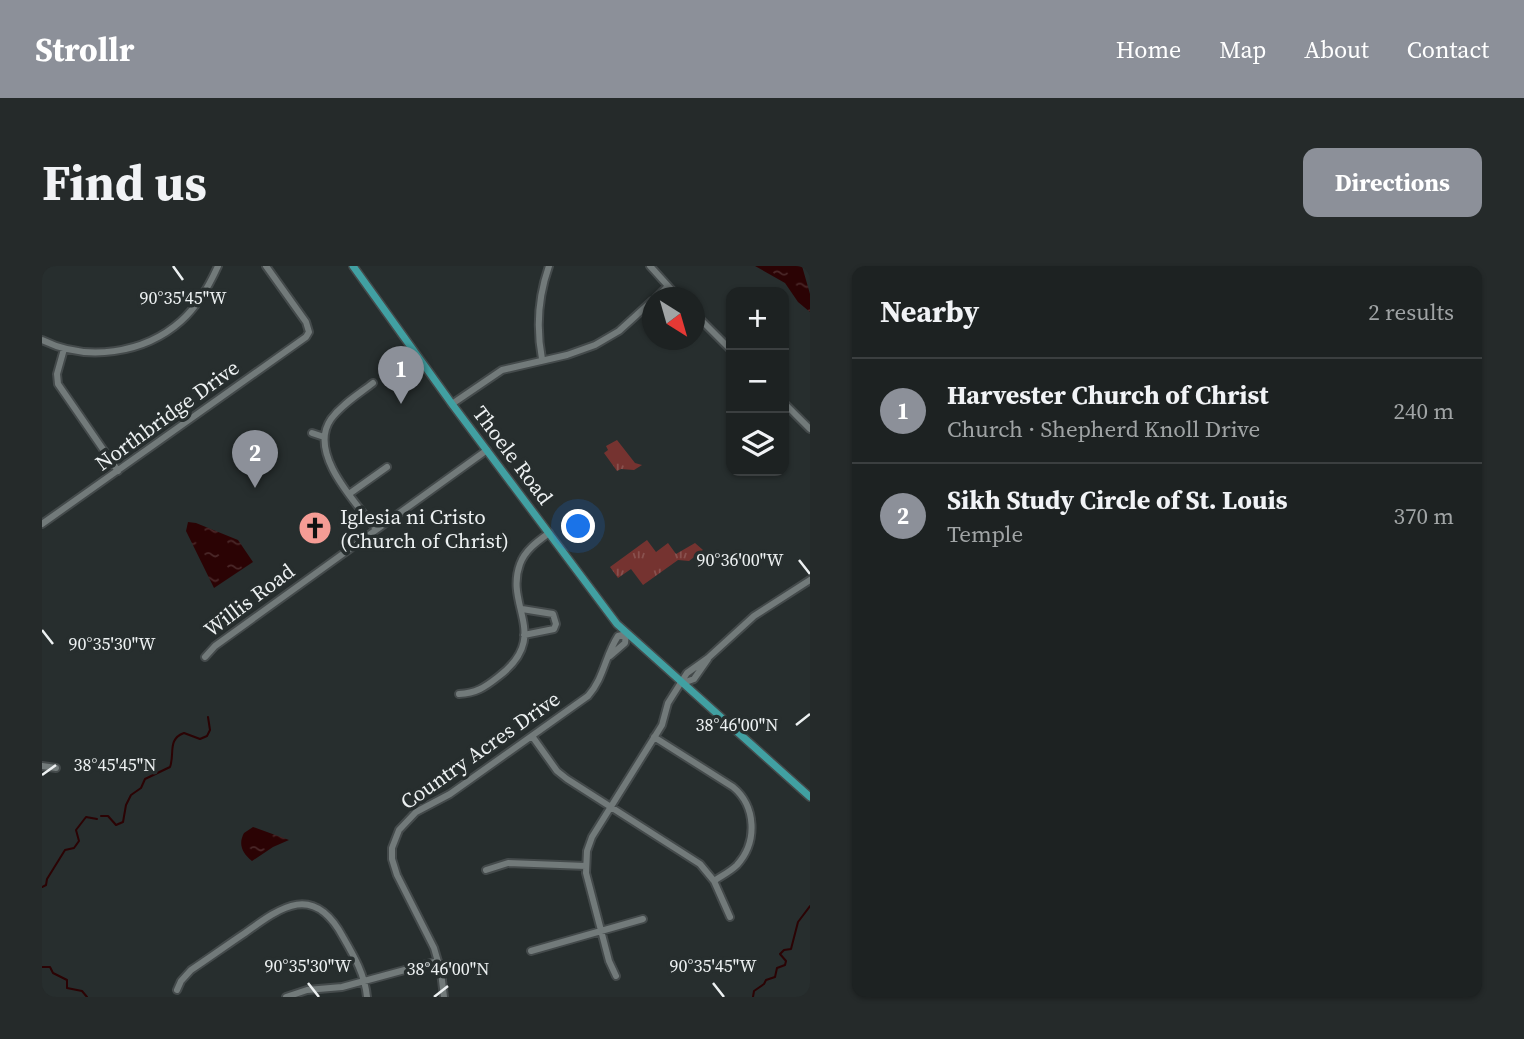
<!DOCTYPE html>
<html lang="en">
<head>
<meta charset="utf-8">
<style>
	:root { --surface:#1d2222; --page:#252a2a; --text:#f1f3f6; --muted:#a0a4a5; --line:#3b3f40; --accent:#8c9099 }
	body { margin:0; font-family:"Source Serif 4",serif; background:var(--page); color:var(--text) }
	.controls { position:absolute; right:21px; top:21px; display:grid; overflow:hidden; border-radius:14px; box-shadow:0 2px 5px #0004 }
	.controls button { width:63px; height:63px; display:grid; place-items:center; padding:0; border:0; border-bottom:2px solid var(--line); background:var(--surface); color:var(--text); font:35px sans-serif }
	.compass { position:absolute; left:600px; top:21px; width:63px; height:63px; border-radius:50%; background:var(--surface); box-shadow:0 2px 5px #0004; rotate:143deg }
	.you { position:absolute; left:537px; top:261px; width:24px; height:24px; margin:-18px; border:5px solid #fff; border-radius:50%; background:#1a73e8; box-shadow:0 0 0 10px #1a73e833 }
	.badge { display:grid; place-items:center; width:46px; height:46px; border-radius:50%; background:var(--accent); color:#fff; font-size:23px; font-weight:700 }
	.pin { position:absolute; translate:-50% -58px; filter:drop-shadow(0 2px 4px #0008) }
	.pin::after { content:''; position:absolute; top:37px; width:24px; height:21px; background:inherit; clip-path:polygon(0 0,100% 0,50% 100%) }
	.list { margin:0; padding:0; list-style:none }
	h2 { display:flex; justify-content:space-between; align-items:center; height:91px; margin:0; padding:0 28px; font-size:30px }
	h2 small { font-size:23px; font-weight:400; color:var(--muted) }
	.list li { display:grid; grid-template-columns:46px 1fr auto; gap:21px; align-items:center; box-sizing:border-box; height:105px; padding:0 28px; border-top:2px solid var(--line) }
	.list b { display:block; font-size:26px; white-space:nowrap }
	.list p { margin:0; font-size:23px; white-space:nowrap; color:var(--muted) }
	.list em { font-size:23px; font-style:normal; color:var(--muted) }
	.icon { flex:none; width:38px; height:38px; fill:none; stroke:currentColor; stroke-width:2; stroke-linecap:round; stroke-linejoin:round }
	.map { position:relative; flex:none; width:768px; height:731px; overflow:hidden; border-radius:14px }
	header { display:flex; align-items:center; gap:42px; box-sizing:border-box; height:98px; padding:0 35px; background:var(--accent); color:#fff }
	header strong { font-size:33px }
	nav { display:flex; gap:38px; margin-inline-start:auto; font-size:24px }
	.intro { display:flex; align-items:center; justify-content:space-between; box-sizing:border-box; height:168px; padding:0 42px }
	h1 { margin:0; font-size:49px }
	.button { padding:18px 32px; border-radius:14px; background:var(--accent); color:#fff; font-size:24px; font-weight:700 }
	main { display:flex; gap:42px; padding:0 42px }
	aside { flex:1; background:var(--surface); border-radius:14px; box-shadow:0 2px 5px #0004 }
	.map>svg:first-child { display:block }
	.park { fill:url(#park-tufts) }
	.water { fill:url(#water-ripples) }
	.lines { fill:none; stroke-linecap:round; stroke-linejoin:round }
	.stream { stroke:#2b0304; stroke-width:2 }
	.minor-casing { stroke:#444a4b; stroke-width:10 }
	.major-casing { stroke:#444a4b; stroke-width:10 }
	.minor { stroke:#727a7a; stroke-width:6 }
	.major { stroke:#41a0a2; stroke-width:7 }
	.ticks { fill:none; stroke:#ecf0f1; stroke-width:2.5 }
	.labels { text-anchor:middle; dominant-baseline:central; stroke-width:7; stroke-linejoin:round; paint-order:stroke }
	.street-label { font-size:21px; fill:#ecf0f1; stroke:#272e2e }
	.poi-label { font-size:21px; fill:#ecf0f1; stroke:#272e2e; text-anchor:start }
	.ticks-label { font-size:18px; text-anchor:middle; fill:#ecf0f1; stroke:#272e2e; stroke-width:7; stroke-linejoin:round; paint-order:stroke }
</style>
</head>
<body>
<header>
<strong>Strollr</strong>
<nav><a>Home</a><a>Map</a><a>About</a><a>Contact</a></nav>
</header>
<div class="intro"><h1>Find us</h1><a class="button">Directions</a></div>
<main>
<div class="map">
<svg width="768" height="731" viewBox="0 0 768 731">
	<defs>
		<pattern id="park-tufts" width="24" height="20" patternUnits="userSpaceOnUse" patternTransform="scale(1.75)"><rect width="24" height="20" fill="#753330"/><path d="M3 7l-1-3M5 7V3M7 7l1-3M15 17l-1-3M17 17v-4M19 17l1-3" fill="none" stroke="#89514e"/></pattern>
		<pattern id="water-ripples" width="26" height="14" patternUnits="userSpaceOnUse" patternTransform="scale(1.75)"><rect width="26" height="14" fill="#2b0304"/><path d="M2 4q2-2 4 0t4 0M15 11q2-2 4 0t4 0" fill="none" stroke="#4a2829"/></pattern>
	</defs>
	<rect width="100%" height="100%" fill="#272e2e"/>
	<!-- park -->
	<path class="park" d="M 575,174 L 593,197 L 600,199 L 592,204 L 579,203 L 575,205 L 562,187 L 566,184 L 564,180 Z
		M 605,274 L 614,286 L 626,277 L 634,288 L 653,277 L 661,284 L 647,295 L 636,294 L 601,319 L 589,303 L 576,312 L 568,301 Z"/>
	<!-- water -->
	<path class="water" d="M 713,0 L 760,0 L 768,28 L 768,46 L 756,36 L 743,17 Z
		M 146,256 L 154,257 L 196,274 L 211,296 L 172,322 L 144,265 Z
		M 211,561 L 247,574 L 231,581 L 210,595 C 200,587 196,578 202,567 Z"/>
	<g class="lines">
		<!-- stream -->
		<path class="stream" d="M 59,550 L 66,550 L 74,559 L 81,556 L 84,539 L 89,529 L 99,522 L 103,513 L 128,501 C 133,488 125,473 142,467 L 158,473 L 165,470 L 168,464 L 166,451
			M 0,621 L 4,619 L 5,613 L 23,584 L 32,582 L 37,575 L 34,564 L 44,551 L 55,553
			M 0,701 L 8,701 L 11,707 L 25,714 L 25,722 L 40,725 L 45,731
			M 711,731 L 712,725 L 722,718 L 724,714 L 733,711 L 735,702 L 743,699 L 744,695 L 738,688 L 742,684 L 749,683 L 756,656 L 768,640"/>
		<defs>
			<path id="minor" d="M 608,0 L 637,32
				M 614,32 L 626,20
				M 652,47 L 689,84
				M 0,74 C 44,96 102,88 139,55 C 156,40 167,20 176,0
				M 22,83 L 15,108 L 16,118 L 76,205
				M 500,93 C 494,61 496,31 507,0
				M 331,117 C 317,128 300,138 289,153 C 265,187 314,237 334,263
				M 742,137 L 768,163
				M 410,138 L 460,104 L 525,89 L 553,79 L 577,65 L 610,35
				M 270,167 L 282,171
				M 307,228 L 345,201
				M 0,258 L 264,71 L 267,66 L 264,56 L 224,0
				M 480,343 L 511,348 L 514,358 L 512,363 L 482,369
				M 568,390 L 583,377 L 584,368
				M 163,391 L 173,380 L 445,184
				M 641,417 L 652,413 L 666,393
				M 417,428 C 434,427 442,422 456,411 C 510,370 462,341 478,298 C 483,284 496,275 507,267
				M 490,470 L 515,505 L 525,513 L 658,598 L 672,615 L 688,651
				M 612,471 L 691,521 C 714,540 716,576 695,599 C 688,606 679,610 672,615
				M 0,500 L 14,502
				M 444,604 L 466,597 L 544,600
				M 489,685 L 601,653
				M 574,710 L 567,695 L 544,607 L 545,585 L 550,571 L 620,459 L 626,437 L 645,407 L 666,392 L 712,350 L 768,314
				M 135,724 L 139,715 L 149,704 C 167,692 185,679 203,667 C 240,640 272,617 301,671 C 312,690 323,709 325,731
				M 244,731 L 265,724 L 300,721 L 396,695
				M 402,731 L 399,706 L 392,682 L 355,609 L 350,593 L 350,582 L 357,564 L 374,546 L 408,528 L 546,430 C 562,412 563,390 576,370 L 584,368"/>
			<path id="major" d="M 311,0 L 410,138 L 575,358 L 768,531"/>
		</defs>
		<!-- minor casing -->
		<use href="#minor" class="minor-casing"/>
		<!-- major casing -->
		<use href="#major" class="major-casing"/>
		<!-- minor -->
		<use href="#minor" class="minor"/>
		<!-- major -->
		<use href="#major" class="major"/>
	</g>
	<!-- ticks -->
	<path class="ticks" d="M 131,0 L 141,14M 757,294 L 768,308M 0,364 L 11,378M 754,459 L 768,448M 0,509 L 14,499M 266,717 L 277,731M 671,717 L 682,731M 392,731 L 406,720"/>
	<!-- icons -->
	<defs>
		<symbol id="church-disc" viewBox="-11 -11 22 22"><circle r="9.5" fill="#f59c95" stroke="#272e2e"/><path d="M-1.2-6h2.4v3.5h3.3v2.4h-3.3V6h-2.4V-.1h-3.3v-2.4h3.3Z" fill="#111"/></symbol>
	</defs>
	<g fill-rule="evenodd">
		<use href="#church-disc" x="254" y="243" width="38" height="38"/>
	</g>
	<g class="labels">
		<!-- street labels -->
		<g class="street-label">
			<text transform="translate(125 149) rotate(-36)">Northbridge Drive</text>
			<text transform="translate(471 189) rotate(53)">Thoele Road</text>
			<text transform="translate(207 334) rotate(-37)">Willis Road</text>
			<text transform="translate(438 484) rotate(-35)">Country Acres Drive</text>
		</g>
		<!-- poi labels -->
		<g class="poi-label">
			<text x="298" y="250">Iglesia ni Cristo<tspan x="298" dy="24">(Church of Christ)</tspan></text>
		</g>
	</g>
	<g class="ticks-label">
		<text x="141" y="38">90°35'45"W</text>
		<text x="698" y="300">90°36'00"W</text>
		<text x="70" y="384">90°35'30"W</text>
		<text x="695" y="465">38°46'00"N</text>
		<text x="73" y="505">38°45'45"N</text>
		<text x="266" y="706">90°35'30"W</text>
		<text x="671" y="706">90°35'45"W</text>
		<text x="406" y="709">38°46'00"N</text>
	</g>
</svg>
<div class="controls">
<button>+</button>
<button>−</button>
<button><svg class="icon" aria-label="layers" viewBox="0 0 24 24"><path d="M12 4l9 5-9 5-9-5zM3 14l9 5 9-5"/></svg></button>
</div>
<svg class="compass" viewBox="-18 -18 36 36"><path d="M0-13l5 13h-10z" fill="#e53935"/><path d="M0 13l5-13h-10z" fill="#a0a4a5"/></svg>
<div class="you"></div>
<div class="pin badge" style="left:359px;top:138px">1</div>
<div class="pin badge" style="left:213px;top:222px">2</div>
</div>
<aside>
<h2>Nearby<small>2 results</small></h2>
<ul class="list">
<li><span class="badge">1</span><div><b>Harvester Church of Christ</b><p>Church · Shepherd Knoll Drive</p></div><em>240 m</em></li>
<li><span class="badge">2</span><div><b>Sikh Study Circle of St. Louis</b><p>Temple</p></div><em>370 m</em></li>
</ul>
</aside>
</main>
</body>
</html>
